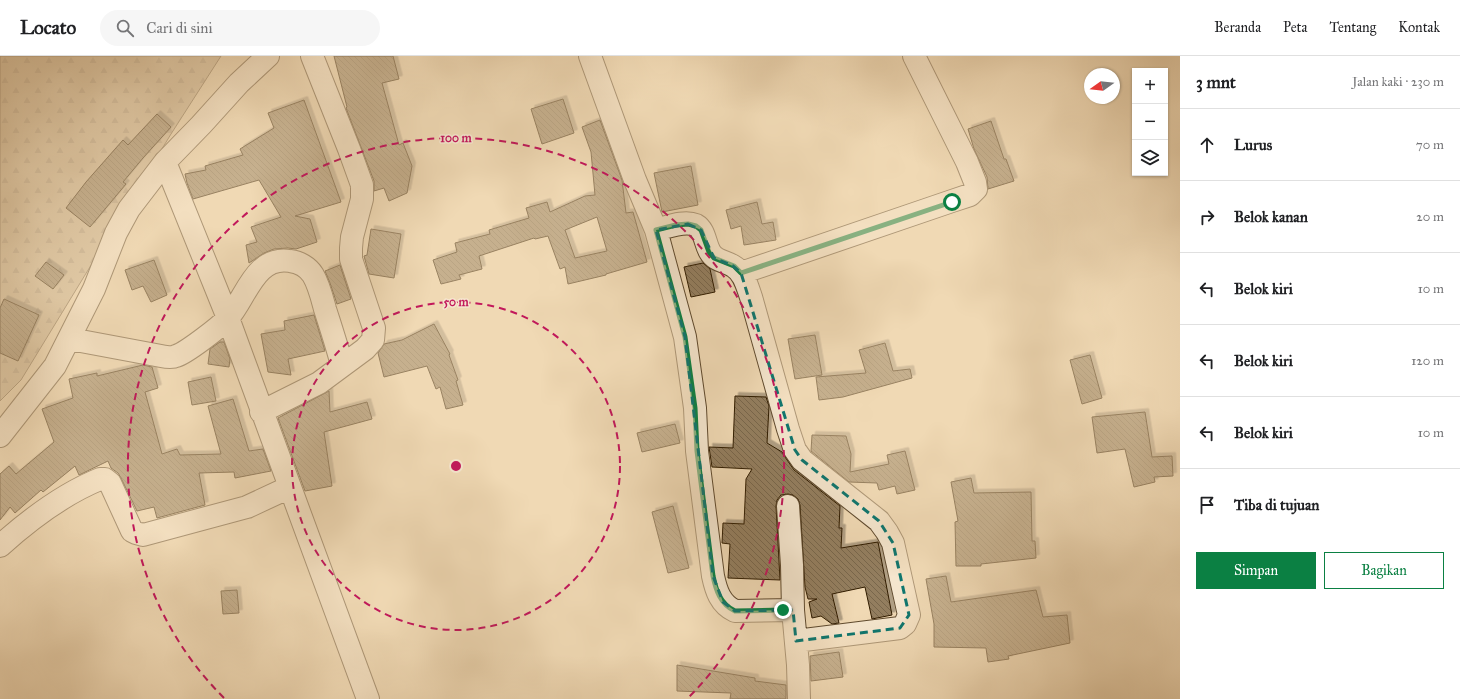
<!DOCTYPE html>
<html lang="id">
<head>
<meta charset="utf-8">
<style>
	:root { --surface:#fff; --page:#f6f6f6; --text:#202124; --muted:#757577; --line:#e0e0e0; --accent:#0b8043 }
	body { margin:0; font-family:"IM FELL Great Primer",serif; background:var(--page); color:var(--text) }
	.controls { position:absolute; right:12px; top:12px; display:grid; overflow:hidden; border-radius:0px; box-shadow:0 1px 3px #0004 }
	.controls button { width:36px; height:36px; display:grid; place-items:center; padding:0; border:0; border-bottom:1px solid var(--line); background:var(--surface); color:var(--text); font:20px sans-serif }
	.compass { position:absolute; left:1084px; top:12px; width:36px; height:36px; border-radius:50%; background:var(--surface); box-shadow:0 1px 3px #0004; rotate:255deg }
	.stop { position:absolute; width:12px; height:12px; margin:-9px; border:3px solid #0b8043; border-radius:50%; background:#fff }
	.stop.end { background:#0b8043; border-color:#fff; box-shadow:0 1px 4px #0008 }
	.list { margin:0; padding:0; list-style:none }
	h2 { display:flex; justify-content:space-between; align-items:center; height:52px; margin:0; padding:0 16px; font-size:17px }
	h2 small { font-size:13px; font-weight:400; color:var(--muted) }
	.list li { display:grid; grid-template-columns:26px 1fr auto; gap:12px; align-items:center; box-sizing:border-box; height:72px; padding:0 16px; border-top:1px solid var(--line) }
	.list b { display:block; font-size:15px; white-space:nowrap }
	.list em { font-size:13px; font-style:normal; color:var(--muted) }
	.actions { display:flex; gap:8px; padding:12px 16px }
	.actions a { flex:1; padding:9px 0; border:1px solid var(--accent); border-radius:0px; text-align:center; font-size:14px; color:var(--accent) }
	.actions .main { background:var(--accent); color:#fff }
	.icon { flex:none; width:22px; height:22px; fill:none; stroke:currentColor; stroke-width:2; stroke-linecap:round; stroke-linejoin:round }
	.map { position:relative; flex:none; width:1180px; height:643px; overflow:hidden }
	header { display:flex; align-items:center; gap:24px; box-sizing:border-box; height:56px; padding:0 20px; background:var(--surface); border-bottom:1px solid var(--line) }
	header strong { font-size:19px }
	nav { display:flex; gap:22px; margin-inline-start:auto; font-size:14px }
	.search { width:280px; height:36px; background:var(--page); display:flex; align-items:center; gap:10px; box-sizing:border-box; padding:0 14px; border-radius:22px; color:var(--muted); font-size:15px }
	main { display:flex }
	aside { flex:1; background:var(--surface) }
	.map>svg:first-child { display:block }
	.forest { fill:url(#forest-firs); stroke:#7f6a4c }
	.building { fill:url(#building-back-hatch); stroke:#2f1b01; fill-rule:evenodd; filter:url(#shadow) }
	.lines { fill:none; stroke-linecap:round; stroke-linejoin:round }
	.minor-casing { stroke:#5f4a2e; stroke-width:24 }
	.minor { stroke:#f5e6ce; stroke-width:22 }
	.route { stroke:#0b8043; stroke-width:5 }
	.marked { fill:none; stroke:#0f766e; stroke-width:3; stroke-dasharray:8 5; stroke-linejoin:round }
	.ring { fill:none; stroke:#c2185b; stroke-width:2; stroke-dasharray:7 5 }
	.centre { fill:#c2185b; stroke:#f5e6ce; stroke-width:2 }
	.ring-label { font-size:12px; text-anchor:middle; font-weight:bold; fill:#c2185b; stroke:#f5e6ce; stroke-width:3; stroke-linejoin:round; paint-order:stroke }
</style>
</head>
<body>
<header>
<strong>Locato</strong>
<div class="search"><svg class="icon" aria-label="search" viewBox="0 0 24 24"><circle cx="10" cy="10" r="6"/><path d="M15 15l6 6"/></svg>Cari di sini</div>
<nav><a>Beranda</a><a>Peta</a><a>Tentang</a><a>Kontak</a></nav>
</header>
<main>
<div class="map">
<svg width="1180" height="643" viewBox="0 0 1180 643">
	<defs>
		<pattern id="forest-firs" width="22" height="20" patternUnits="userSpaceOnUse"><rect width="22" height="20" fill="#cfb996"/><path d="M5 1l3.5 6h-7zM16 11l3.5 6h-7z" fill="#b29e80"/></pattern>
		<pattern id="building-back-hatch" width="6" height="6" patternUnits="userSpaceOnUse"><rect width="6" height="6" fill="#937e5e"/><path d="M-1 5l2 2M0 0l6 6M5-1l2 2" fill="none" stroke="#78664b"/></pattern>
		<filter id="shadow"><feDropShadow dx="3.5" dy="-3.5" stdDeviation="0" flood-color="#0004"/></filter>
	</defs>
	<rect width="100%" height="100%" fill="#f0d9b4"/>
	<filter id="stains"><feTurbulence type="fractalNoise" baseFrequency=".005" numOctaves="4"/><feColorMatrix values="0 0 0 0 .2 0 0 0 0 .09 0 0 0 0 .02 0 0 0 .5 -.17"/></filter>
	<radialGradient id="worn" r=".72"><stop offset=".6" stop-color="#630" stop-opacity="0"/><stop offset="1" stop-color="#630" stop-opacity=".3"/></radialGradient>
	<!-- forest -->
	<path class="forest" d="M 0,0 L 221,0 L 171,78 L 21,324 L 0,345 Z"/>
	<!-- building -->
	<path class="building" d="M 334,0 L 393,0 L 399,23 L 382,27 L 399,89 L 403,87 L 412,110 L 407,137 L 389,145 L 384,132 L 374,135 L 374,125 L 346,52 L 347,51 Z
		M 563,43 L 574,77 L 542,88 L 531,53 Z
		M 304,44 L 341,146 L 295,160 L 310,163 L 317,186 L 296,193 L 288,192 L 274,193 L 264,197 L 249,207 L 246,189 L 257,186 L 251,171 L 281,161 L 259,124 L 193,143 L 187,127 L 185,118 L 206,114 L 205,110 L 243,99 L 240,93 L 274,72 L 268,57 Z
		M 157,58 L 171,71 L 143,102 L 123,126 L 126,128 L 90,171 L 66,152 L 86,126 L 123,84 L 128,89 Z
		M 600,64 L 622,124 L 626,157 L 633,156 L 647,206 L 606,218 L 606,219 L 568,228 L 565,211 L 560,213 L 548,180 L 535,183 L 534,182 L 479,200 L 482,213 L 459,219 L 461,223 L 441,228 L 433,204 L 457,196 L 455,187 L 490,178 L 489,174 L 529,162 L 526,152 L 547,146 L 550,156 L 585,140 L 595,139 L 591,96 L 582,71 ZM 597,161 L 607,195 L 575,202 L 565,174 Z
		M 991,65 L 1004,103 L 1006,103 L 1014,125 L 988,133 L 987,121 L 974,93 L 968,73 Z
		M 691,110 L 698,149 L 662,156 L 654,117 Z
		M 757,146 L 762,168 L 773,166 L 776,184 L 744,189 L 741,170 L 731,173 L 726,154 Z
		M 371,173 L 401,178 L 394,222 L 369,218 L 364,200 L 367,199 Z
		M 154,204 L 167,239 L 151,246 L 143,230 L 132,234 L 125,214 Z
		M 46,206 L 64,219 L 53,233 L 35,220 Z
		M 703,207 L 710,213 L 715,236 L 691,241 L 684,211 Z
		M 340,209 L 351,243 L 337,248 L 330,227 L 325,215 Z
		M 4,243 L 39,259 L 18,305 L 0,297 L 0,252 Z
		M 314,259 L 325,295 L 288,303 L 291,319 L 268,316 L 261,278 L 285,274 L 284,265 Z
		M 434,268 L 450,298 L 449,299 L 458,324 L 456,325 L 463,349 L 446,353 L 440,331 L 436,333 L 427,310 L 384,321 L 378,297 L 384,288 L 402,284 Z
		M 815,279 L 822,319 L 795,323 L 788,283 Z
		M 220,286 L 224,286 L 230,303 L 229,311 L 208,308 L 210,293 Z
		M 885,287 L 893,315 L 910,313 L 912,322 L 843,341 L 819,344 L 816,321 L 866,317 L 859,294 Z
		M 1090,299 L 1102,342 L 1082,348 L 1070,304 Z
		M 143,309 L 152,311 L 158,332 L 145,336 L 162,398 L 177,393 L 180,399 L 221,398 L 208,350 L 233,343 L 249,395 L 263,393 L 271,415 L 235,422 L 234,416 L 199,417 L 205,449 L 157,462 L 154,451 L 137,455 L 121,422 L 118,417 L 111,412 L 108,405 L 79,419 L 75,410 L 43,436 L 41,434 L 15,457 L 10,451 L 0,464 L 0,418 L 9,410 L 16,418 L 54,386 L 42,353 L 73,342 L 69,323 L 97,317 L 97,320 Z
		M 211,321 L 216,345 L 192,349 L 188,326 Z
		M 329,335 L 330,356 L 367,346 L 372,363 L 324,376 L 332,430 L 305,435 L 278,362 Z
		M 735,340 L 766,341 L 769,350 L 767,387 L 782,396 L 785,401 L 794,414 L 840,450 L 839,472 L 842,472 L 841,492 L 878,486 L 892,559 L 872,563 L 865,531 L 832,538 L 839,567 L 832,568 L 821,560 L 812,562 L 809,546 L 817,543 L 808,543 L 805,531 L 800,449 L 798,443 L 793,439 L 788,438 L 781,439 L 777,444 L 776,450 L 780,524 L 728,522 L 730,488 L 722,487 L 723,467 L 744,468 L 746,423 L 752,413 L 712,411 L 709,391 L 733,392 Z
		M 1145,356 L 1152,401 L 1172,400 L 1173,420 L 1154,421 L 1155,426 L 1134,431 L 1125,393 L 1097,397 L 1092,361 Z
		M 675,368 L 680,387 L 642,396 L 637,377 Z
		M 812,379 L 846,380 L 851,398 L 850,416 L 889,408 L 887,399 L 905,395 L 915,434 L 897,438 L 895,430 L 879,434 L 877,427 L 849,426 L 811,395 Z
		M 971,422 L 974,437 L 1031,436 L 1032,485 L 1035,485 L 1036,502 L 981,508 L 981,510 L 956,510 L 955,466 L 958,465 L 951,426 Z
		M 673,450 L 689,512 L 668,517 L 652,456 Z
		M 946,520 L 951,546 L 1036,534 L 1043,561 L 1067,559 L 1070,587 L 1008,600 L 1009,603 L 988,606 L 986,592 L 934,591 L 934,568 L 926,523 Z
		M 237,534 L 239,557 L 223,558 L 221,535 Z
		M 839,596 L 843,621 L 811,625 L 810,600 Z
		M 677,609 L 755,622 L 755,625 L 786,629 L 786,643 L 730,643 L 731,637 L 677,635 Z"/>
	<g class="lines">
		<defs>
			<path id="minor" d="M 590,0 L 635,124 L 656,174 L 685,281 L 695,352 L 697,395 L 713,520 C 716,534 720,548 735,555 L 793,554 L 798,609 L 799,643
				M 656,174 C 668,171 684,164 696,169 C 705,174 705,188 710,196 C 715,205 725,205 733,210 C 744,216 747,230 751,241 L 788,373 L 795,394 L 802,404 L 879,465 L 887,476 L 893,487 L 909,559 L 905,568 L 900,572 L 796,585
				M 741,217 L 952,145 L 970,139 L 976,133 L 975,126 L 967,106 L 914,0
				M 70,283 L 161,300 C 166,301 172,302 176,300 C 186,297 220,271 228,262 C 246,242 255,199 290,205 C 299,206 308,211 313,219 C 319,229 322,242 325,253 C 331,272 337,290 342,309
				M 261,356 L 319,327 L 365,293 L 373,284 L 374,272 L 351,203 L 351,192 L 352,181 L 362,143 L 362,129 L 349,93 L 312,0
				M 0,380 L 55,310 L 94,233 L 116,177 L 129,153 L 165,106 L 201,69 L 239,27 L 268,0
				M 290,431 L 368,643
				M 788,450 L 792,509 L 793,554
				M 0,490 C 30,463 63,438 100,423 L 105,423 L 110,427 L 132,475 L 136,477 L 143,479 L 247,451 L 290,431 L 228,262 L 165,106"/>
		</defs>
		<!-- minor casing -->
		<use href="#minor" class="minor-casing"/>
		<!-- minor -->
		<use href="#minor" class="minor"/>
	</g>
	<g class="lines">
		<!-- route -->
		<path class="route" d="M 783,554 L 735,555 C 720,548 716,534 713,520 L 697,395 L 695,352 L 685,281 L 656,174 L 676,169 L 688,168 L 696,170 L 701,174 L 709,196 L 714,202 L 734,210 L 741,217 L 952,146"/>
	</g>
	<!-- marked area -->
	<path d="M0 0H1180V643H0ZM 688,168 L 701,174 L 714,202 L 733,210 L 741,217 L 795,394 L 802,404 L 879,465 L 893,487 L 909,559 L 900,572 L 796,585 L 793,554 L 735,555 L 723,546 L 713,520 L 685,281 L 656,174 Z" fill="#f0d9b4" fill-opacity=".55" fill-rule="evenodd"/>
	<path class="marked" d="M 688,168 L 701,174 L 714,202 L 733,210 L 741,217 L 795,394 L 802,404 L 879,465 L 893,487 L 909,559 L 900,572 L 796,585 L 793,554 L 735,555 L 723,546 L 713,520 L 685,281 L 656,174 Z"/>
	<!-- distance rings -->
	<g class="ring">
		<circle cx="456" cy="410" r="164"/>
		<path d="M224 642A328 328 0 1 1 688 642"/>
	</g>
	<circle cx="456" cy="410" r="6" class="centre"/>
	<g class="ring-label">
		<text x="456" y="86">100 m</text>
		<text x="456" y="250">50 m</text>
	</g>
	<rect width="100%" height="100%" filter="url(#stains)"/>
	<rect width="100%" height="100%" fill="url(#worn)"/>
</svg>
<div class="controls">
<button>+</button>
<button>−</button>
<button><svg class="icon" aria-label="layers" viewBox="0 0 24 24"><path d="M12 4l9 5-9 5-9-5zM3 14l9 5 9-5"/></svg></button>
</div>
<svg class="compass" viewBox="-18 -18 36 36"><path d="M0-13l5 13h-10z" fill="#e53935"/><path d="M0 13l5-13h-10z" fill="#757577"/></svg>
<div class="stop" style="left:952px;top:146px"></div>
<div class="stop end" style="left:783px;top:554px"></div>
</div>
<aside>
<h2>3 mnt<small>Jalan kaki · 230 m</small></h2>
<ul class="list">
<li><svg class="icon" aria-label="ahead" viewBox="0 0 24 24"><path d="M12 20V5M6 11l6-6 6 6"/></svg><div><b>Lurus</b></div><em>70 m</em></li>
<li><svg class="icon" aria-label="right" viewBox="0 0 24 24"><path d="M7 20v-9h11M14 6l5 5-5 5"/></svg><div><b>Belok kanan</b></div><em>20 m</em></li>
<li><svg class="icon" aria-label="left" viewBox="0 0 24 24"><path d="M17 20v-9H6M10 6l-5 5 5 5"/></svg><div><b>Belok kiri</b></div><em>10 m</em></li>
<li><svg class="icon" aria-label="left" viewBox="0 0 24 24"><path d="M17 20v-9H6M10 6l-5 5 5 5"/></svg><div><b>Belok kiri</b></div><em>120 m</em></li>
<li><svg class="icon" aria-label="left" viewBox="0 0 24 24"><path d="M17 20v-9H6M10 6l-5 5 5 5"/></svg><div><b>Belok kiri</b></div><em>10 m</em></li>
<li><svg class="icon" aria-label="arrive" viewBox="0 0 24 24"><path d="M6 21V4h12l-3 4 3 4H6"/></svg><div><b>Tiba di tujuan</b></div></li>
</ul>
<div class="actions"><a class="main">Simpan</a><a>Bagikan</a></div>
</aside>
</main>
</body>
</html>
